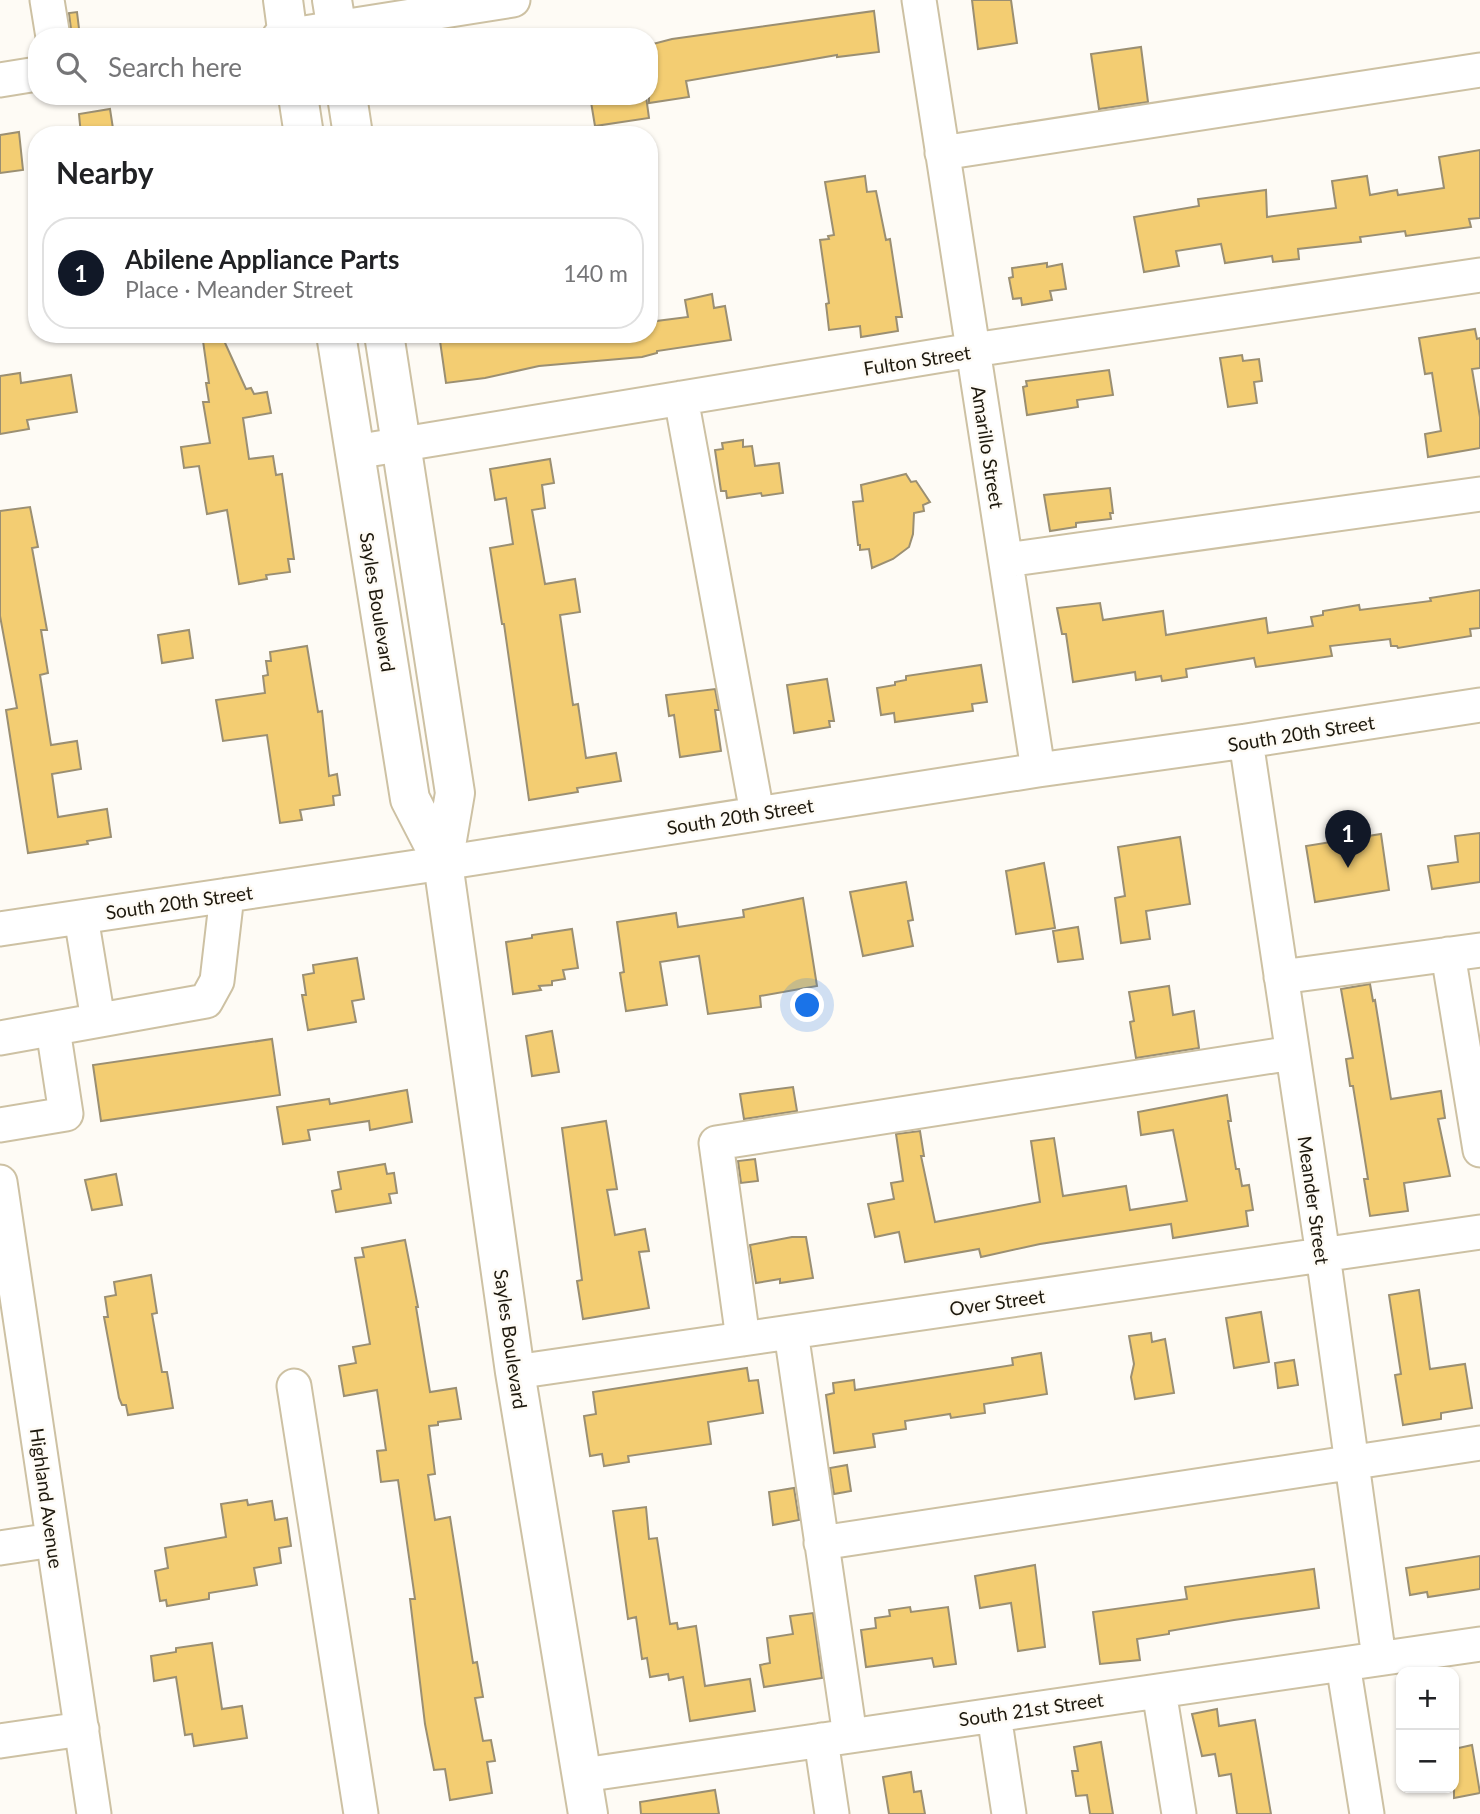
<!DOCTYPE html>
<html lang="en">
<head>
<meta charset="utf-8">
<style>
	:root { --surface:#fff; --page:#f6f6f6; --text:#202124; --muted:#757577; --line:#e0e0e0; --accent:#111827 }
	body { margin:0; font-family:Lato,sans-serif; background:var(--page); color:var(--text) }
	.controls { position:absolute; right:21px; bottom:21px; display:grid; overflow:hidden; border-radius:14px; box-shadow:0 2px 5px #0004 }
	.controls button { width:63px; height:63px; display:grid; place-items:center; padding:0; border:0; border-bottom:2px solid var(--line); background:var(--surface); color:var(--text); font:35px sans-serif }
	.you { position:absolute; left:808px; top:1006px; width:24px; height:24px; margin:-18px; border:5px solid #fff; border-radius:50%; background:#1a73e8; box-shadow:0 0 0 10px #1a73e833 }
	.badge { display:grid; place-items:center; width:46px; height:46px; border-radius:50%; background:var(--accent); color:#fff; font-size:23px; font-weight:700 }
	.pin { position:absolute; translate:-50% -58px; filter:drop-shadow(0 2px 4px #0008) }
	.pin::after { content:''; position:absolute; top:37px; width:24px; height:21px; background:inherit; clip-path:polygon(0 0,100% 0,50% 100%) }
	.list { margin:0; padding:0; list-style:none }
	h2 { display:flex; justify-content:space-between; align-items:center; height:91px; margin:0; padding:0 28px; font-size:30px }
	h2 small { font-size:23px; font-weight:400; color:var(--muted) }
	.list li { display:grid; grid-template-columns:46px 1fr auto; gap:21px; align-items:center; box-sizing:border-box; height:112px; margin:0 14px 14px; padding:0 14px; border:2px solid var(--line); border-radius:28px }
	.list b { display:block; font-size:26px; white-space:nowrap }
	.list p { margin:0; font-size:23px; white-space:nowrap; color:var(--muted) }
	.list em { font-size:23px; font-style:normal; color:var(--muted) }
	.icon { flex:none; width:38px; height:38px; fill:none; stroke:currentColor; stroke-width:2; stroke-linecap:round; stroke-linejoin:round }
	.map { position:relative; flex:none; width:1480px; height:1814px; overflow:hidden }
	.search { position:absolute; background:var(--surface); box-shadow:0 2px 5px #0004; left:28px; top:28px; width:630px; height:77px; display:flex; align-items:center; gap:18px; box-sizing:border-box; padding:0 24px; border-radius:28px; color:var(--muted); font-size:26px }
	.panel { position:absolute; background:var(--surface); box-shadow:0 2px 5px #0004; left:28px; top:126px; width:630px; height:217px; border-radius:28px }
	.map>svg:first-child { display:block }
	.building { fill:#f3cd72; stroke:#9b8f72; stroke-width:2 }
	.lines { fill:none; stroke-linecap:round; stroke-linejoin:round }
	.minor-casing { stroke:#cdc1a3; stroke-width:37 }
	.major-casing { stroke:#cdc1a3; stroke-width:42 }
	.minor { stroke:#fff; stroke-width:33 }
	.major { stroke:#fff; stroke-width:38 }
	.labels { text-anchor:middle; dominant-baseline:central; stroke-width:5; stroke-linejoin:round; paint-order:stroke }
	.street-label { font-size:19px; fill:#1d180d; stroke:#fefbf5 }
</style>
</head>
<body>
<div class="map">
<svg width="1480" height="1814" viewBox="0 0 1480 1814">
	<rect width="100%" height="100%" fill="#fefbf5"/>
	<!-- building -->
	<path class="building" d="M 972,0 L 1011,0 L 1017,43 L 978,49 Z
		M 874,11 L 879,52 L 837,57 L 837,55 L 686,81 L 689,97 L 649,103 L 649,45 L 672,39 Z
		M 77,12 L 80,37 L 72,37 L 69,13 Z
		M 1141,47 L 1148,102 L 1099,109 L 1091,54 Z
		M 590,96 L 646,96 L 649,118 L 595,126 Z
		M 110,109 L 114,135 L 81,135 L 79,114 Z
		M 19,132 L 23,170 L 0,173 L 0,135 Z
		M 1480,150 L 1480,218 L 1469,219 L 1471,227 L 1406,236 L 1405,231 L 1360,237 L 1361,242 L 1298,249 L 1299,259 L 1273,262 L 1272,256 L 1225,263 L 1221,244 L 1176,251 L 1179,266 L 1144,272 L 1134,217 L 1199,206 L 1198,199 L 1266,190 L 1267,217 L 1336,208 L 1332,181 L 1367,176 L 1370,195 L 1397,190 L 1398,195 L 1444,188 L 1439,157 Z
		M 865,176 L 867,192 L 876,191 L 886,240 L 890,239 L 902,317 L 896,317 L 898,331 L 861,337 L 860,326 L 829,330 L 826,304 L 829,303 L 820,240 L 829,239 L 828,236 L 834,235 L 825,182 Z
		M 1047,263 L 1047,267 L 1062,264 L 1066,289 L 1050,291 L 1052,300 L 1022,305 L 1021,298 L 1013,299 L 1009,278 L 1013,277 L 1012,268 Z
		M 712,294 L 714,308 L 725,306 L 731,340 L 657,351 L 657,353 L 642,357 L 539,366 L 485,378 L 446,383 L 439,334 L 649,334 L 649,322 L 688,317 L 685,300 Z
		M 1475,329 L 1477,339 L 1480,338 L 1480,368 L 1472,369 L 1480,417 L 1480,448 L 1428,457 L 1425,434 L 1441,431 L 1432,373 L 1425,374 L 1419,338 Z
		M 202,334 L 221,334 L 246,389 L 251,388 L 254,394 L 267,392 L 271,413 L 243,418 L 249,459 L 273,456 L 276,475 L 282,474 L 294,559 L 288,559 L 290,572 L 266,575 L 267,579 L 239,584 L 227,510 L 207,514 L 199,466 L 184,468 L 181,447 L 210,443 L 203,402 L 209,402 L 206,383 L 209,383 Z
		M 1242,355 L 1243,361 L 1259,359 L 1262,381 L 1254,382 L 1257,403 L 1228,407 L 1220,358 Z
		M 1109,370 L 1113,395 L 1077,400 L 1078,407 L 1027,415 L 1023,387 L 1027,386 L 1026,381 Z
		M 20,373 L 21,383 L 71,375 L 77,412 L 27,420 L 29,429 L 0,434 L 0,376 Z
		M 743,440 L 743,447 L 752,446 L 755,466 L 779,463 L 783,493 L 762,496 L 761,493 L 727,498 L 726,491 L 721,491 L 715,450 L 723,449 L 722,443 Z
		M 550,459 L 554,483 L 542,485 L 545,508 L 532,510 L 545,584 L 575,579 L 580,612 L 560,615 L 573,705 L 578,704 L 586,758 L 616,753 L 621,781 L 577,788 L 578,792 L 529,800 L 504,624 L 502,624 L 490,548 L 513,544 L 506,498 L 495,500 L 490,469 Z
		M 906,474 L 911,482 L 916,481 L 930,502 L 923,505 L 924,511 L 914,513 L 913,534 L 909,547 L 893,559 L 872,568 L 869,549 L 860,550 L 860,545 L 858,545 L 853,502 L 863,501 L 861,485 Z
		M 1110,488 L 1113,513 L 1110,513 L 1111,519 L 1076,523 L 1076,527 L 1050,531 L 1044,495 Z
		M 30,507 L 38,547 L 32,548 L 47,630 L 41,630 L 48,673 L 40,675 L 51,745 L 77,741 L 81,769 L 52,774 L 58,817 L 107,809 L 111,837 L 87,841 L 88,844 L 28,853 L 6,710 L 17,708 L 0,616 L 0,511 Z
		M 1480,590 L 1480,628 L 1470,629 L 1471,636 L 1398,648 L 1397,646 L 1391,646 L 1390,639 L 1330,646 L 1332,656 L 1256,667 L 1254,658 L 1186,669 L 1187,677 L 1162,681 L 1161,676 L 1136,680 L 1135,672 L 1073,682 L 1066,634 L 1062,634 L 1057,608 L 1100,603 L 1103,620 L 1163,611 L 1166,635 L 1266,618 L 1268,633 L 1313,626 L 1311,617 L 1323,615 L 1323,611 L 1359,605 L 1360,610 L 1431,601 L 1430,598 Z
		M 189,630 L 193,658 L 162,663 L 158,635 Z
		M 307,646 L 318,712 L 322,711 L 329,776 L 337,774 L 340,795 L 333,796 L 334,805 L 300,810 L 302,820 L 280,823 L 267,735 L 223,741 L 216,700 L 265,693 L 263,676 L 268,675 L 266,661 L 271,661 L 270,652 Z
		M 981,665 L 987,702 L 972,704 L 973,711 L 895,722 L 894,713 L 881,715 L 877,688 L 895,685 L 895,682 L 906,680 L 906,676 Z
		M 827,679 L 834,721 L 829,721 L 830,727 L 794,733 L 787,685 Z
		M 715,689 L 719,710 L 715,710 L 721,751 L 680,757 L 674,715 L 669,716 L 666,695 Z
		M 1480,833 L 1480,882 L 1432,889 L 1428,866 L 1458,862 L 1455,836 Z
		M 1381,834 L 1389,890 L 1315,902 L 1306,846 Z
		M 1180,837 L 1190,904 L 1146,911 L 1150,939 L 1121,943 L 1115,898 L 1125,896 L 1118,847 Z
		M 1044,863 L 1055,928 L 1016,934 L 1006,871 Z
		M 906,882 L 913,920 L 908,921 L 913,946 L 863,956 L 850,892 Z
		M 803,898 L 817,986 L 760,996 L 761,1007 L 708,1014 L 699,956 L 660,962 L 667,1005 L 626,1011 L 620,973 L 624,972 L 617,922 L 676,913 L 678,927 L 744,917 L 743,910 Z
		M 1078,927 L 1083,959 L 1058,962 L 1053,931 Z
		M 572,929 L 578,968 L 563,970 L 565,979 L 552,981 L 552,985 L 539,986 L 541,990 L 513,994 L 506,942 L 532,938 L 532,935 Z
		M 357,958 L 364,999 L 352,1001 L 356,1022 L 308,1030 L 302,995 L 306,995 L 303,975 L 314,973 L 313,965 Z
		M 1370,984 L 1373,1001 L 1375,1000 L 1391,1099 L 1441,1091 L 1445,1118 L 1438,1119 L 1450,1176 L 1404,1183 L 1408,1211 L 1370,1216 L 1364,1179 L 1368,1179 L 1353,1086 L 1350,1086 L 1346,1059 L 1353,1058 L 1341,989 Z
		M 1169,986 L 1173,1015 L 1194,1011 L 1199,1048 L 1136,1058 L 1130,1022 L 1134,1021 L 1129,992 Z
		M 552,1031 L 559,1072 L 532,1076 L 526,1036 Z
		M 272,1039 L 280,1095 L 101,1121 L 93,1065 Z
		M 793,1087 L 797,1111 L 744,1119 L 740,1094 Z
		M 407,1090 L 412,1122 L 370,1130 L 369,1121 L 308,1130 L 310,1140 L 283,1144 L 277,1107 L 329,1099 L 330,1104 Z
		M 1227,1095 L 1231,1121 L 1228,1121 L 1236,1169 L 1239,1169 L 1242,1186 L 1249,1185 L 1253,1210 L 1246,1211 L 1248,1226 L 1173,1238 L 1171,1224 L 1040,1244 L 981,1257 L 979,1249 L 905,1262 L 899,1232 L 875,1237 L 868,1204 L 894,1199 L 891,1183 L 903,1181 L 896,1134 L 920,1131 L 924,1156 L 921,1156 L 935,1222 L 1040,1202 L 1031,1141 L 1054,1138 L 1063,1196 L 1126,1186 L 1130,1210 L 1187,1201 L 1173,1130 L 1141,1135 L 1138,1112 Z
		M 606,1121 L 617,1189 L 607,1190 L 615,1235 L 645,1229 L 649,1251 L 639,1252 L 649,1308 L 583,1319 L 577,1281 L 582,1280 L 562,1128 Z
		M 755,1159 L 758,1181 L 741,1183 L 738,1161 Z
		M 385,1164 L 387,1174 L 394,1173 L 397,1193 L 389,1194 L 391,1203 L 336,1212 L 332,1191 L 341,1189 L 338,1172 Z
		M 116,1174 L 122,1205 L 92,1210 L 85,1180 Z
		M 792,1237 L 806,1237 L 813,1278 L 780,1283 L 780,1279 L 756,1283 L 750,1245 Z
		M 405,1240 L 418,1307 L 416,1307 L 430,1392 L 456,1388 L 461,1419 L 438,1422 L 438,1425 L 429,1426 L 435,1474 L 428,1475 L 435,1520 L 450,1517 L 473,1663 L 477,1662 L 483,1697 L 475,1698 L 483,1741 L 491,1740 L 495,1761 L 487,1762 L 492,1793 L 450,1800 L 445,1769 L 434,1770 L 425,1724 L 410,1599 L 415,1599 L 398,1480 L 381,1482 L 377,1451 L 386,1450 L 377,1390 L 344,1396 L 339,1366 L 356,1363 L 353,1347 L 370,1344 L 355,1258 L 364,1257 L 362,1248 Z
		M 151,1275 L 157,1313 L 152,1314 L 162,1372 L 167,1372 L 173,1408 L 128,1415 L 126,1405 L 122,1405 L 119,1398 L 104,1317 L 108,1317 L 105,1297 L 116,1295 L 114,1282 Z
		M 1419,1290 L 1430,1369 L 1465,1364 L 1472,1408 L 1441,1413 L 1441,1419 L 1403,1425 L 1395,1375 L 1401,1374 L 1389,1295 Z
		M 1261,1312 L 1269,1362 L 1234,1368 L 1226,1318 Z
		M 1151,1333 L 1152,1342 L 1165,1339 L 1174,1393 L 1135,1399 L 1131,1377 L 1134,1364 L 1129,1336 Z
		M 1041,1353 L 1047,1394 L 984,1404 L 985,1413 L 951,1418 L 950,1414 L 905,1421 L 906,1429 L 873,1434 L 875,1447 L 834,1453 L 826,1395 L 834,1393 L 833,1383 L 854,1380 L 855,1390 L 1013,1365 L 1012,1358 Z
		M 1294,1360 L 1298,1385 L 1278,1388 L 1275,1363 Z
		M 747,1368 L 749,1381 L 758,1380 L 763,1413 L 708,1422 L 711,1444 L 628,1456 L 629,1462 L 604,1466 L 602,1454 L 590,1456 L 584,1416 L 596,1414 L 593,1392 Z
		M 847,1465 L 851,1491 L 834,1494 L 830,1468 Z
		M 794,1488 L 799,1520 L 773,1525 L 769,1492 Z
		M 247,1500 L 248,1505 L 272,1501 L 275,1520 L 287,1518 L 291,1546 L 279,1548 L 281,1563 L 254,1568 L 257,1585 L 209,1593 L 209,1599 L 167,1606 L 166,1600 L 160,1601 L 155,1571 L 168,1568 L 165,1548 L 226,1537 L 221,1504 Z
		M 646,1507 L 649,1539 L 657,1538 L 670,1624 L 677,1623 L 678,1629 L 696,1626 L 705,1686 L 750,1679 L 755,1711 L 690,1721 L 683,1677 L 669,1680 L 668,1674 L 650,1677 L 647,1658 L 642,1659 L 636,1617 L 628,1619 L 613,1511 Z
		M 1480,1556 L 1480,1589 L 1428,1597 L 1427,1592 L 1410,1595 L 1406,1568 Z
		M 1035,1565 L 1045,1647 L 1018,1651 L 1011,1603 L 980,1608 L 975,1576 Z
		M 1314,1569 L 1319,1608 L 1234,1620 L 1169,1631 L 1169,1634 L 1137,1639 L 1140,1660 L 1100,1664 L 1093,1612 L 1187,1599 L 1185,1587 Z
		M 910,1607 L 911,1612 L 948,1607 L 956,1664 L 934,1667 L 932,1658 L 866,1667 L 861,1630 L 876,1628 L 875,1618 L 890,1616 L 889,1610 Z
		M 813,1613 L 822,1678 L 764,1687 L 760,1665 L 770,1663 L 767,1638 L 793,1634 L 790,1616 Z
		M 212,1643 L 222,1709 L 242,1706 L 247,1738 L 194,1746 L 192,1734 L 185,1735 L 176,1677 L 154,1681 L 151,1656 L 176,1652 L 176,1648 Z
		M 1217,1709 L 1219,1726 L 1255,1720 L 1271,1814 L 1237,1814 L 1231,1774 L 1219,1776 L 1215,1754 L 1202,1756 L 1192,1714 Z
		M 1101,1742 L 1113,1814 L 1090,1814 L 1087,1795 L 1076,1796 L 1072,1771 L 1078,1771 L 1074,1747 Z
		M 1472,1745 L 1480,1793 L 1454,1798 L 1454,1749 Z
		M 911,1772 L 914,1792 L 921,1791 L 925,1814 L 889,1814 L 883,1777 Z
		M 715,1790 L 719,1814 L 641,1814 L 640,1802 Z"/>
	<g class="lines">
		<defs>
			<path id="minor" d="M 47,0 L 53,37
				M 919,0 L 1038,770
				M 279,37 L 513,0
				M 0,80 L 37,74
				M 942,153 L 1480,70
				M 681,398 L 757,813
				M 355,452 L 973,350 L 1480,275
				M 1006,560 L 1480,494
				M 1246,741 L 1323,1255 L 1379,1658
				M 81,917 L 98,1020
				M 0,929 L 443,863 L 1038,770 L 1246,741 L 1480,705
				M 1448,954 L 1480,1150
				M 1281,977 L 1480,950
				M 0,1038 L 206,1001 L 217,981 L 227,895
				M 0,1125 L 66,1114 L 53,1029
				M 0,1182 L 94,1814
				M 791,1332 L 850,1736
				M 743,1339 L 716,1143 L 1292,1053
				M 515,1372 L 1480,1232
				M 294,1386 L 361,1814
				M 821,1543 L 1480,1443
				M 0,1548 L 53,1540
				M 1343,1664 L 1367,1814
				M 1159,1691 L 1179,1814
				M 994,1715 L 1009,1814
				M 821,1740 L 832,1814
				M 0,1741 L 82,1729
				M 583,1775 L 1480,1644"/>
			<path id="major" d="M 283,0 L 288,37
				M 332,0 L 338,37
				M 298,96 L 304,135
				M 347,96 L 353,135
				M 336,334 L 410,799 L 443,863
				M 384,334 L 455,793 L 443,863 L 515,1372 L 588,1814"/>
		</defs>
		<!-- minor casing -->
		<use href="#minor" class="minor-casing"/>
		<!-- major casing -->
		<use href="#major" class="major-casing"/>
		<!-- minor -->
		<use href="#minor" class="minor"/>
		<!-- major -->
		<use href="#major" class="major"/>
	</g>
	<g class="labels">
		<!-- street labels -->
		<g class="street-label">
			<text transform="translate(917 360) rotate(-9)">Fulton Street</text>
			<text transform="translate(988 447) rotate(81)">Amarillo Street</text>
			<text transform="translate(378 602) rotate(81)">Sayles Boulevard</text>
			<text transform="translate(1301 733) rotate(-9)">South 20th Street</text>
			<text transform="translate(740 816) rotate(-9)">South 20th Street</text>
			<text transform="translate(179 902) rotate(-8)">South 20th Street</text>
			<text transform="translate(1314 1200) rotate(82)">Meander Street</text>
			<text transform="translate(997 1302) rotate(-8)">Over Street</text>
			<text transform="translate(511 1339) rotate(82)">Sayles Boulevard</text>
			<text transform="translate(47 1498) rotate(82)">Highland Avenue</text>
			<text transform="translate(1031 1709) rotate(-8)">South 21st Street</text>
		</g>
	</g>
</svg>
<div class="controls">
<button>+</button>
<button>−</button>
</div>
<div class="you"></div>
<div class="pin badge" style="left:1348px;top:868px">1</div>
<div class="search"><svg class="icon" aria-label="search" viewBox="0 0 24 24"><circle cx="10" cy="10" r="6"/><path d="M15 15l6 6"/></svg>Search here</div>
<section class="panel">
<h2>Nearby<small></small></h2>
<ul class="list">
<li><span class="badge">1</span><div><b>Abilene Appliance Parts</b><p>Place · Meander Street</p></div><em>140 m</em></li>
</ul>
</section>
</div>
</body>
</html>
